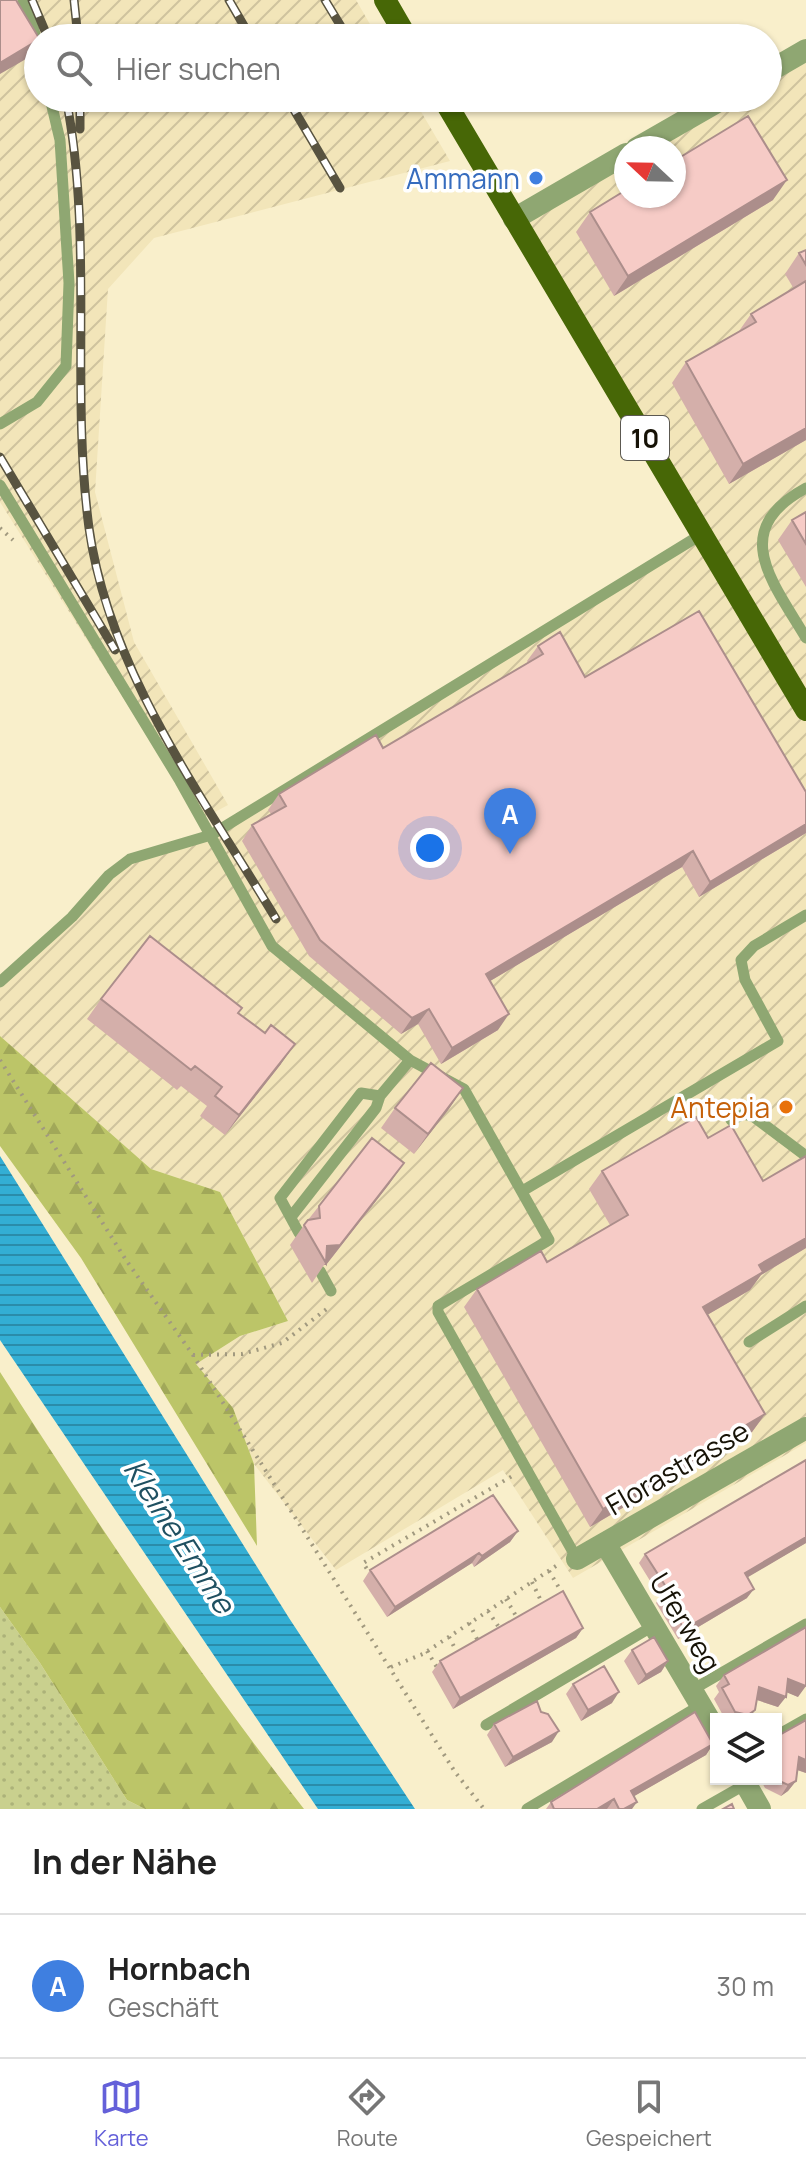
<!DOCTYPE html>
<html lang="de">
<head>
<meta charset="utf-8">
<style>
	:root { --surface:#fff; --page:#f6f6f6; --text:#222; --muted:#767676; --line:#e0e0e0; --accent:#6460d9 }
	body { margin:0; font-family:Manrope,sans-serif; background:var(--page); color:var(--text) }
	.controls { position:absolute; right:24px; bottom:24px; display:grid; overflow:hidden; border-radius:0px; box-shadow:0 2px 6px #0004 }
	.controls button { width:72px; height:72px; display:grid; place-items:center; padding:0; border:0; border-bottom:2px solid var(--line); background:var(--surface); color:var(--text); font:40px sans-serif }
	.compass { position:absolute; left:614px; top:136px; width:72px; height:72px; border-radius:50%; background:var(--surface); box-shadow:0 2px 6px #0004; rotate:292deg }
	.you { position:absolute; left:430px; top:848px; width:28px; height:28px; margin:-20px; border:6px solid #fff; border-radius:50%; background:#1a73e8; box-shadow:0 0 0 12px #1a73e833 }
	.badge { display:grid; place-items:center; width:52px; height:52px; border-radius:50%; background:var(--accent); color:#fff; font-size:26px; font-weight:700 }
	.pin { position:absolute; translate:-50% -66px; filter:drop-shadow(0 2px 4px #0008) }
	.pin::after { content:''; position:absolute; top:42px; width:28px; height:24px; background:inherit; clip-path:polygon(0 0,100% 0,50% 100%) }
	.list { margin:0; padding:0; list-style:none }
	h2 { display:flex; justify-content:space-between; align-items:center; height:104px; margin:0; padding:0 32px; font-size:34px }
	h2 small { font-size:26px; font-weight:400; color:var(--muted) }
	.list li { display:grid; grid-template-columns:52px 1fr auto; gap:24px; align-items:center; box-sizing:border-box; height:144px; padding:0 32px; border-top:2px solid var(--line) }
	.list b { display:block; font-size:30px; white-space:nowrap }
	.list p { margin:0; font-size:26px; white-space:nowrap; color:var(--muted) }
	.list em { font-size:26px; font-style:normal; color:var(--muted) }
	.icon { flex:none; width:44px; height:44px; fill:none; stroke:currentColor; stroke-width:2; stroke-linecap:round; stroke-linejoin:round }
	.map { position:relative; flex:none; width:806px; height:1809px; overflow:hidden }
	.search { position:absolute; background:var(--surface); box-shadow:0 2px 6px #0004; left:24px; right:24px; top:24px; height:88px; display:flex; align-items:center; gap:20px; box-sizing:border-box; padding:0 28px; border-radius:44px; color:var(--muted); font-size:30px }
	.sheet { height:248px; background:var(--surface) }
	nav { display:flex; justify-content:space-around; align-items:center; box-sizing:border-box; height:112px; border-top:2px solid var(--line); background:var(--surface); font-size:22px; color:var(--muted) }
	nav a { display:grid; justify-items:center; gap:4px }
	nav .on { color:var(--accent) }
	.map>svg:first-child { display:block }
	.industrial { fill:url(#industrial-furrows) }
	.grass { fill:url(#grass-dots) }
	.forest { fill:url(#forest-firs) }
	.water { fill:url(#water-rules) }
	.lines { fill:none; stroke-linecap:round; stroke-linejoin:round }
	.path { stroke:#a1997f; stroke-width:4; stroke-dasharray:2 6; stroke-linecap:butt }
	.service { stroke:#8fa772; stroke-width:11 }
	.minor { stroke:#8fa772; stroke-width:22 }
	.primary { stroke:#476706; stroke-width:22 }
	.rail-casing { stroke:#585340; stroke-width:9 }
	.rail { stroke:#fff; stroke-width:6; stroke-dasharray:18; stroke-linecap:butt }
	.wall { fill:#d4afaa }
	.shaded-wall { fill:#ac8e8b }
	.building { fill:#f6cbc6; stroke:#ac8e8b; stroke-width:2 }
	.shop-dot { fill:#3f7fe0; stroke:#fff; stroke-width:3 }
	.food-dot { fill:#e8710a; stroke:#fff; stroke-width:3 }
	.labels { text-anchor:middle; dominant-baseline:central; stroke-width:7; stroke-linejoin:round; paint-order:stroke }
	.shield { fill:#fff; stroke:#5c5951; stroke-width:2 }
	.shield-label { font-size:26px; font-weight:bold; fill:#161206 }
	.shop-label { font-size:28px; fill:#366cbe; stroke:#fff; text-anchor:end }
	.food-label { font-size:28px; fill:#c56008; stroke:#fff; text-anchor:end }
	.street-label { font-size:28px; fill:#161206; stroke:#fff }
	.water-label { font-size:30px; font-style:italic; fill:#1f5061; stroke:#fff }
</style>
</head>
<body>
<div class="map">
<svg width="806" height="1809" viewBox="0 0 806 1809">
	<defs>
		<pattern id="industrial-furrows" width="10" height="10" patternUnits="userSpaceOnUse" patternTransform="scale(2)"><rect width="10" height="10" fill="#f2e5b9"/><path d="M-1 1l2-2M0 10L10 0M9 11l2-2" fill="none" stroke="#cfc39e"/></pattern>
		<pattern id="grass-dots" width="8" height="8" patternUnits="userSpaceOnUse" patternTransform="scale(2)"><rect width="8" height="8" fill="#c9d08e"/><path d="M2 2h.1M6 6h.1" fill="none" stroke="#acb279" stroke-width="1.8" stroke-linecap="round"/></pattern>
		<pattern id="forest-firs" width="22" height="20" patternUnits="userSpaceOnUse" patternTransform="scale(2)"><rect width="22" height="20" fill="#bcc568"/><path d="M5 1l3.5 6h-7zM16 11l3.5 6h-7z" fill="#a1a859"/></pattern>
		<pattern id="water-rules" width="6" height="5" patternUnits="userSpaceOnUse" patternTransform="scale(2)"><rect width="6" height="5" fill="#33aed4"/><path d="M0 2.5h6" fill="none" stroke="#2a8caa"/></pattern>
	</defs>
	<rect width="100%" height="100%" fill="#f9efcb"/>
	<!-- industrial -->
	<path class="industrial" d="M 0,0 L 356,0 L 378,38 L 38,38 L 38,98 L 413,98 L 450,161 L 154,238 L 108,289 L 95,492 L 134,642 L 228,805 L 200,820 L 0,502 Z
		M 806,50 L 806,1443 L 573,1578 L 503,1470 L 336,1570 L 254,1464 L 233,1408 L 196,1364 L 240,1336 L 288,1321 L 220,1192 L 151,1169 L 0,1036 L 0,982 L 130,859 L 211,835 L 702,534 L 514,219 L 626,154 L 626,196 L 674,196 L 674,148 L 637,148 L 724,98 L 768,98 L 768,72 Z"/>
	<!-- grass -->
	<path class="grass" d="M 0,1607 L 40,1663 L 127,1800 L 145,1809 L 0,1809 Z"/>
	<!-- forest -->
	<path class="forest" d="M 0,1036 L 151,1169 L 220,1192 L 288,1321 L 240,1336 L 196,1364 L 233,1408 L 254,1464 L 257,1546 L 81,1258 L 0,1146 Z
		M 0,1372 C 96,1522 194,1668 304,1809 L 145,1809 L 127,1800 L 40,1663 L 0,1607 Z"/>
	<!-- water -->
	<path class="water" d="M 0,1156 L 289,1618 L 415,1809 L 318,1809 L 0,1340 Z"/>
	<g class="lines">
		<!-- path -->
		<path class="path" d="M 0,528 L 13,540
			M 0,1060 L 126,1260 L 193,1355 L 455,1772 L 484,1809
			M 193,1355 L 242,1354 L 282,1343 L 328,1308
			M 549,1571 L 564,1596
			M 371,1575 L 363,1563 L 514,1475
			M 532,1582 L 543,1605
			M 506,1599 L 519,1621
			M 488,1611 L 500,1629
			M 469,1623 L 479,1643
			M 449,1637 L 459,1656
			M 427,1651 L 438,1669
			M 391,1667 L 423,1654 L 559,1564"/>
		<!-- service -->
		<path class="service" d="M 23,0 L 30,14 L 38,46
			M 0,424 L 37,402 L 66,366 L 69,283 L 60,140 L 50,98
			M 0,485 L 180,781 L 272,946 L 410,1060 L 464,1089 L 549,1240 L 438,1306 L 438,1312 L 577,1559
			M 806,488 C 728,530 772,581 806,638
			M 0,982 L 72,917 L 109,875 L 130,859 L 211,835 L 702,534
			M 731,1120 L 744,1114 L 754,1117 L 806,1156
			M 524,1190 L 778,1041 L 745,980 L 741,960 L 754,946 L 806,915
			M 291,1217 L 376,1108 L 380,1096
			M 299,1233 L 280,1198 L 361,1093 L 380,1096 L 410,1060
			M 320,1271 L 331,1291
			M 749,1342 L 806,1306
			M 692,1690 L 806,1624
			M 486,1725 L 653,1626
			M 776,1736 L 806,1719
			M 527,1809 L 701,1705
			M 702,1809 L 746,1784"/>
		<!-- minor -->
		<path class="minor" d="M 768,72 L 806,50
			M 637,148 L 724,98
			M 514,219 L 626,154
			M 605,1543 L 716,1731
			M 577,1559 L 806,1428
			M 743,1779 L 760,1809"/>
		<!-- primary -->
		<path class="primary" d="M 385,0 L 407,38
			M 443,98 L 806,710"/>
		<defs>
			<path id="rail" d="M 32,0 L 48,38
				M 74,0 L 78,38
				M 229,0 L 251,38
				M 325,0 L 348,38
				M 66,98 C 94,240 70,385 89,528 C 109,672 203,797 276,919
				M 80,98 L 80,129
				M 287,98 L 340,188
				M 0,457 L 115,650"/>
		</defs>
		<!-- rail casing -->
		<use href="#rail" class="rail-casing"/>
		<!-- rail -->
		<use href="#rail" class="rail"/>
	</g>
	<!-- wall -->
	<path class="wall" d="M 773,200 L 614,296 L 576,232 L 590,212 Z
		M 806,250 L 806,440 L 729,484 L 672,383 L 686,362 L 739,331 L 751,314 L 794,289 L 785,274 L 799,253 Z
		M 806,512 L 806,587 L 778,540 L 792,520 Z
		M 538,646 L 585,677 L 806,792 L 806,833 L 699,897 L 682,867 L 490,981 L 498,1030 L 441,1064 L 418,1024 L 401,1034 L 309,956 L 242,841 L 252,825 L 271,814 L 268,810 L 279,794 L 383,748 L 528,663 L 527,661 Z
		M 101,999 L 239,1013 L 281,1064 L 225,1135 L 200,1116 L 207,1106 L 181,1086 L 177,1090 L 87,1019 Z
		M 463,1088 L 414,1154 L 381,1128 L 395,1108 Z
		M 708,1138 L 763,1181 L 806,1156 L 806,1248 L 761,1275 L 750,1290 L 707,1315 L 765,1414 L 752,1432 L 590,1527 L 464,1307 L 477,1289 L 547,1262 L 610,1225 L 589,1189 L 602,1171 Z
		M 390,1183 L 326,1265 L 324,1265 L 312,1283 L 290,1245 L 304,1225 L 319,1206 Z
		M 806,1460 L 806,1543 L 747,1577 L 747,1598 L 678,1639 L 656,1603 L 660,1597 L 639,1563 L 645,1554 Z
		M 518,1531 L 510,1542 L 474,1567 L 472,1563 L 387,1617 L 363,1581 L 370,1570 Z
		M 806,1627 L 798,1697 L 787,1692 L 778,1707 L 757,1700 L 749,1719 L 725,1719 L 714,1699 L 719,1692 L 716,1686 L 724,1675 Z
		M 583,1628 L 576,1638 L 453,1709 L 432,1672 L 440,1661 Z
		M 632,1650 L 668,1661 L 661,1672 L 638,1685 L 624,1661 Z
		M 573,1684 L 612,1703 L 581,1721 L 566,1694 Z
		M 806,1720 L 806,1773 L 797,1770 L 796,1781 L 788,1791 L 781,1796 L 765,1788 L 760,1779 L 776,1779 Z
		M 494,1724 L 552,1742 L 505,1767 L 487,1735 Z
		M 713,1744 L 706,1755 L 634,1796 L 632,1809 L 546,1809 L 551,1802 Z"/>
	<!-- shaded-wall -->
	<path class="shaded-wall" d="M 38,40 L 26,59 L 0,74 L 0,63 Z
		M 787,180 L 773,200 L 614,296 L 628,276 Z
		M 806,428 L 806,440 L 729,484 L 743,464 Z
		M 806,824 L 806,833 L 699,897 L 710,882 Z
		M 693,851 L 682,867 L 475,990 L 486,974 Z
		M 429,1009 L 418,1024 L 401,1034 L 412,1018 Z
		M 509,1014 L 498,1030 L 441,1064 L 452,1048 Z
		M 295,1044 L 281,1064 L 225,1135 L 239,1115 Z
		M 463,1088 L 449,1109 L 414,1154 L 428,1134 Z
		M 404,1163 L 390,1183 L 326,1265 L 324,1265 L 326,1263 L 327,1246 Z
		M 806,1238 L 806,1248 L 761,1275 L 750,1290 L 690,1325 L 703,1307 L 759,1265 Z
		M 765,1414 L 752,1432 L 590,1527 L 603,1509 Z
		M 518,1531 L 510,1542 L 474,1567 L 482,1556 Z
		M 806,1537 L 806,1543 L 738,1583 L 745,1573 Z
		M 479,1553 L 472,1563 L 387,1617 L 395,1607 Z
		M 754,1589 L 747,1598 L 678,1639 L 684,1629 Z
		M 583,1628 L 576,1638 L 453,1709 L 460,1698 Z
		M 668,1661 L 661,1672 L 638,1685 L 646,1675 Z
		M 788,1679 L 806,1686 L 798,1697 L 781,1690 Z
		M 759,1687 L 786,1697 L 778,1707 L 751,1698 Z
		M 619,1692 L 612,1703 L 581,1721 L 588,1710 Z
		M 755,1710 L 749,1719 L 730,1719 L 735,1712 Z
		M 559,1731 L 552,1742 L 505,1767 L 513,1757 Z
		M 713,1744 L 706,1755 L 624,1802 L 631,1791 Z
		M 799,1757 L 806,1760 L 806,1773 L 792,1768 Z
		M 796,1781 L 788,1791 L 781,1796 L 788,1785 Z
		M 614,1799 L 607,1809 L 597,1809 Z
		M 637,1802 L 632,1809 L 624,1809 Z"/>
	<!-- building -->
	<path class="building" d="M 0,0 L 16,0 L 39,38 L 38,40 L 0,63 Z
		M 748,116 L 787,180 L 628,276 L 590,212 L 626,190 L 626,196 L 674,196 L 674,161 Z
		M 806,250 L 806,265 L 799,253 Z
		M 806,281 L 806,428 L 743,464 L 686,362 L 756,322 L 751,314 Z
		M 806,512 L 806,544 L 792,520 Z
		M 699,611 L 806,792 L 806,824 L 710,882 L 693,851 L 486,974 L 509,1014 L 452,1048 L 429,1009 L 412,1018 L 320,940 L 252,825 L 286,806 L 279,794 L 376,735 L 383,748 L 543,654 L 538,646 L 560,632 L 585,677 Z
		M 150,936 L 242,1008 L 238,1013 L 265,1033 L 271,1025 L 295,1044 L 239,1115 L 215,1096 L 222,1087 L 195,1066 L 191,1070 L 101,999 Z
		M 431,1063 L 463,1088 L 428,1134 L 395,1108 Z
		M 696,1117 L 708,1138 L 731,1125 L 763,1181 L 806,1156 L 806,1238 L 759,1265 L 763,1272 L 703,1307 L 765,1414 L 603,1509 L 477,1289 L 541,1251 L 547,1262 L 628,1215 L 602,1171 Z
		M 372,1138 L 404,1163 L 340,1245 L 327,1246 L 326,1263 L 304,1225 L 308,1220 L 320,1218 L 319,1206 Z
		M 806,1460 L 806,1537 L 745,1573 L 754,1589 L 684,1629 L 663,1593 L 668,1590 L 645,1554 Z
		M 493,1495 L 518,1531 L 482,1556 L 479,1553 L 395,1607 L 370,1570 Z
		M 563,1591 L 583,1628 L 460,1698 L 440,1661 Z
		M 806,1627 L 806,1686 L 788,1679 L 786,1697 L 759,1687 L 755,1710 L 748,1715 L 735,1712 L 722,1688 L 729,1684 L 724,1675 Z
		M 654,1637 L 668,1661 L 646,1675 L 632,1650 Z
		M 604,1666 L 619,1692 L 588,1710 L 573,1684 Z
		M 537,1701 L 541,1712 L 548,1714 L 559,1731 L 513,1757 L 494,1724 Z
		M 695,1712 L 713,1744 L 631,1791 L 637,1802 L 624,1809 L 619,1809 L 614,1799 L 597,1809 L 554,1809 L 551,1802 Z
		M 806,1720 L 806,1760 L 799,1757 L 796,1781 L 788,1785 L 775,1779 L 776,1737 Z
		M 732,1804 L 734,1809 L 723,1809 Z"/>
	<!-- markers -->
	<circle class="shop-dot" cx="536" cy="178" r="8"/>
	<circle class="food-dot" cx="786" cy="1107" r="8"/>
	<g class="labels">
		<!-- shield labels -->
		<rect class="shield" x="621" y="416" width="48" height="44" rx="6"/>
		<g class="shield-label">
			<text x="645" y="438">10</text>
		</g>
		<!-- shop labels -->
		<g class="shop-label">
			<text x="520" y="178">Ammann</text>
		</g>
		<!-- food labels -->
		<g class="food-label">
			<text x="770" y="1107">Antepia</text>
		</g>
		<!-- street labels -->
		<g class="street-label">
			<text transform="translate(677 1467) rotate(-30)">Florastrasse</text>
			<text transform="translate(686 1622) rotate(59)">Uferweg</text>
		</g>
		<!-- water labels -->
		<g class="water-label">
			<text transform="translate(180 1536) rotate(57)">Kleine Emme</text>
		</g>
	</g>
</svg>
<div class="controls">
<button><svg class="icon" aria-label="layers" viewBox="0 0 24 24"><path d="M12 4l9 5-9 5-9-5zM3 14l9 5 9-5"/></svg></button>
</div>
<svg class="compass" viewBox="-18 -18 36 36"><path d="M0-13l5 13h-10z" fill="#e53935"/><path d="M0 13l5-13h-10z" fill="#767676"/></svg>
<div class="you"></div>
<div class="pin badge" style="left:510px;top:854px;background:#3f7fe0">A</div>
<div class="search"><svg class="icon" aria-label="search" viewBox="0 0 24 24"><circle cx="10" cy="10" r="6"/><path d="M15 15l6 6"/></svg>Hier suchen</div>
</div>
<section class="sheet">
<h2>In der Nähe<small></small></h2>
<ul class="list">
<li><span class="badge" style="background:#3f7fe0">A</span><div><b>Hornbach</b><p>Geschäft</p></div><em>30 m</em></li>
</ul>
</section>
<nav>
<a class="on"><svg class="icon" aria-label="map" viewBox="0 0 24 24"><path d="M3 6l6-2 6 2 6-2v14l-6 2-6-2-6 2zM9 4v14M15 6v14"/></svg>Karte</a>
<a><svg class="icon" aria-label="directions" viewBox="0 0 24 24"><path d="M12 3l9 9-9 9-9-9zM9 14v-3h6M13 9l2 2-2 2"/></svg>Route</a>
<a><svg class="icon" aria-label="saved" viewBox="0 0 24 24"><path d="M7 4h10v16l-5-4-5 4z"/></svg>Gespeichert</a>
</nav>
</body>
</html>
